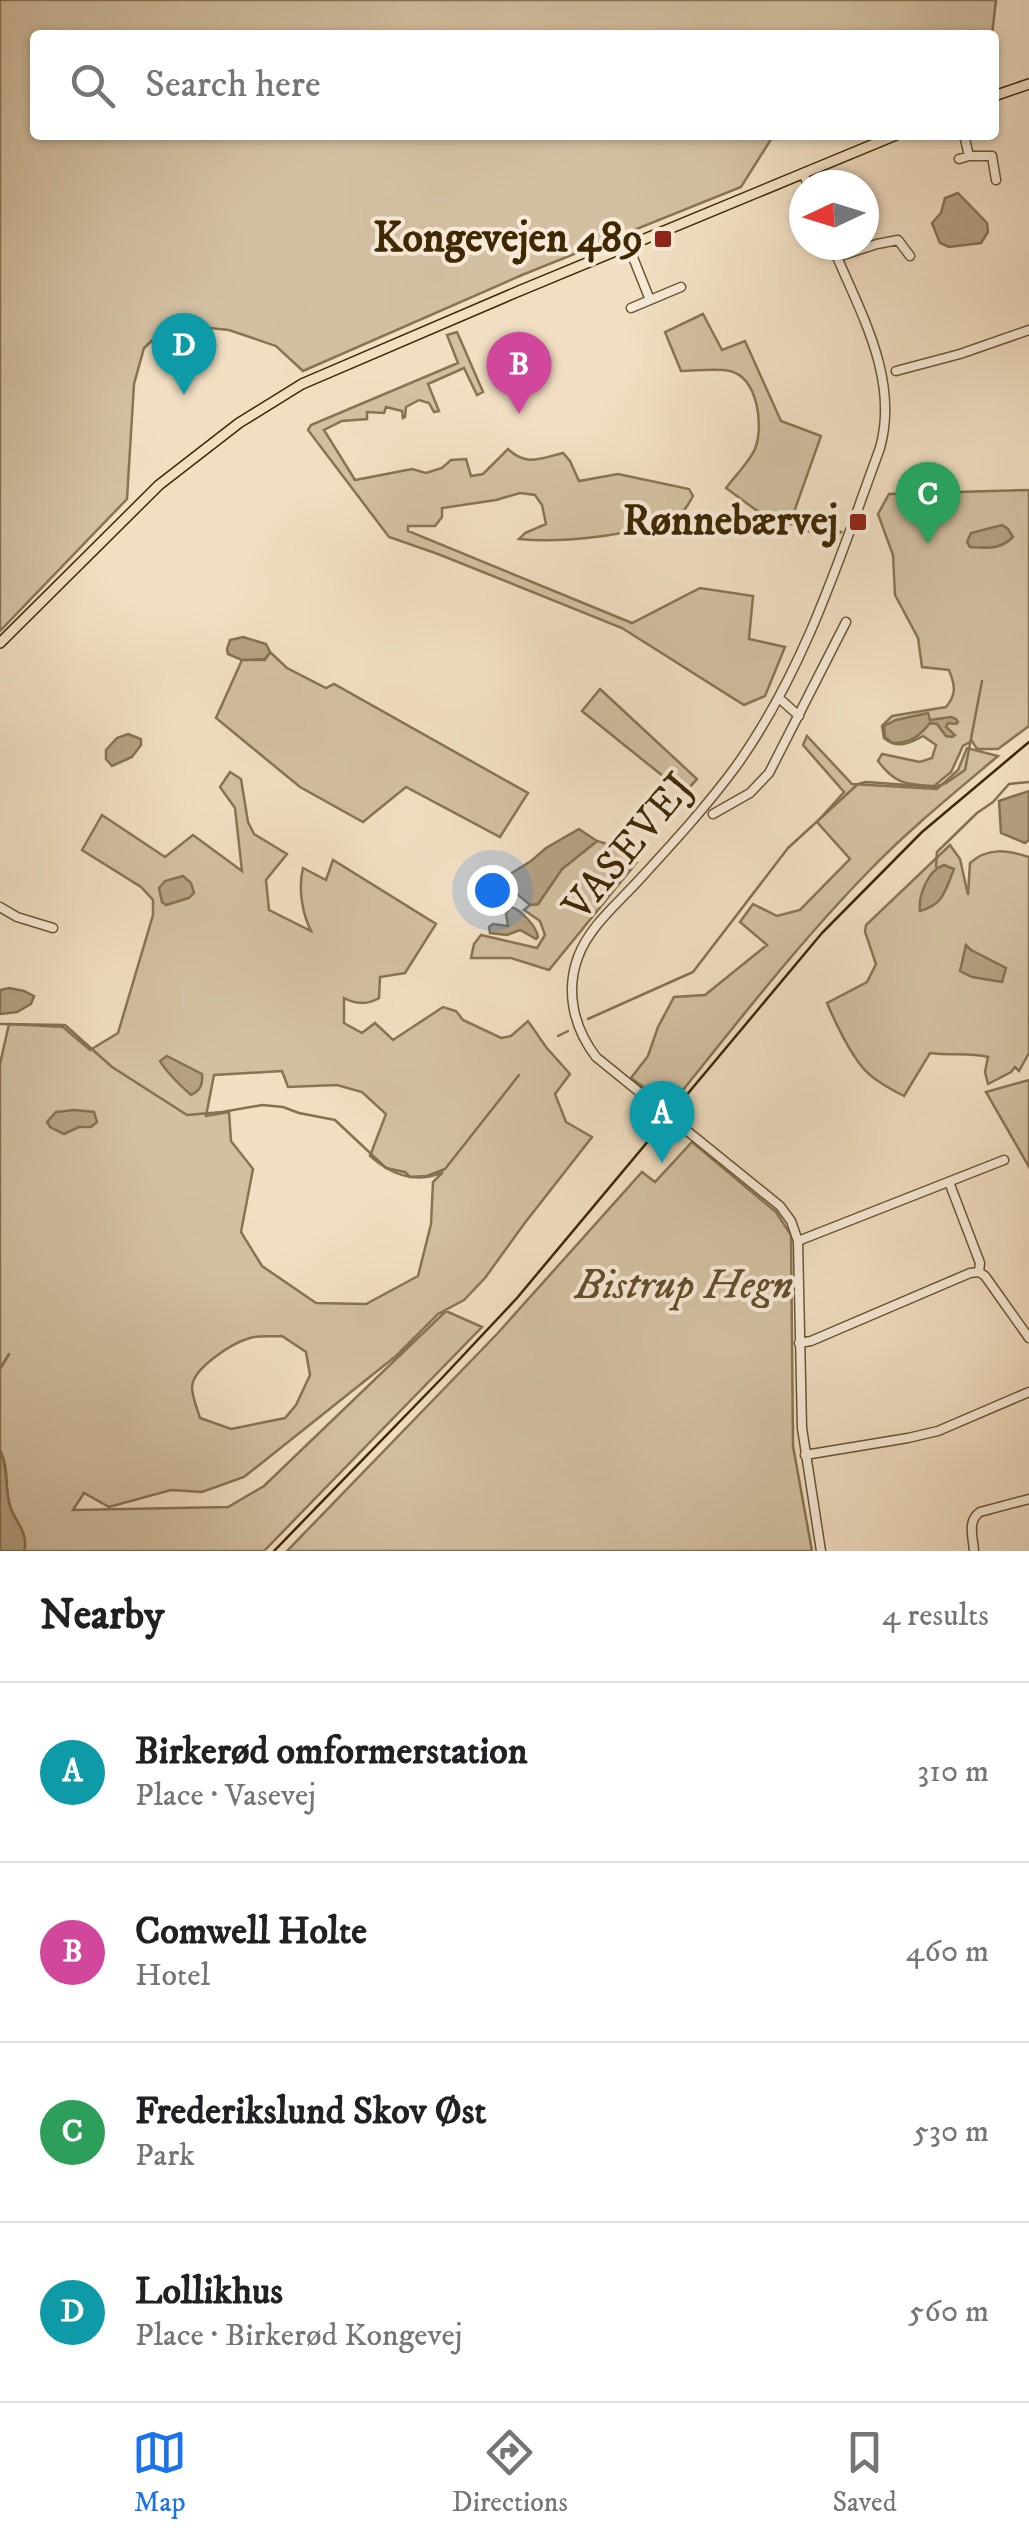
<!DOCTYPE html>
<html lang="en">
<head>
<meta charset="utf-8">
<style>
	:root { --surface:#fff; --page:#f2f2f2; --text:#202124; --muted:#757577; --line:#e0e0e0; --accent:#1a73e8 }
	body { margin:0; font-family:"IM FELL DW Pica",serif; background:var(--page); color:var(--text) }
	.compass { position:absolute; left:789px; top:170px; width:90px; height:90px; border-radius:50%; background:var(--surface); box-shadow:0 2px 8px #0004; rotate:266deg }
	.you { position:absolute; left:492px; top:890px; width:35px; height:35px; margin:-25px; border:8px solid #fff; border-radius:50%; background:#1a73e8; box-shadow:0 0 0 15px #1a73e833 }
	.badge { display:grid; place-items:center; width:65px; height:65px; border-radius:50%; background:var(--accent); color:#fff; font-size:32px; font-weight:700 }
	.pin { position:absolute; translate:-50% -82px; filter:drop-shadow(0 2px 5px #0008) }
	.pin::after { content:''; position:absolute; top:52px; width:35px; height:30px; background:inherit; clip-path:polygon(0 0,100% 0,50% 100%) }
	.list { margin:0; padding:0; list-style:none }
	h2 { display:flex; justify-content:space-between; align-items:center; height:130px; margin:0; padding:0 40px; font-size:42px }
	h2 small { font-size:32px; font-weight:400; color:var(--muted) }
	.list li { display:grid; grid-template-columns:65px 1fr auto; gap:30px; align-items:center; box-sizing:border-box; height:180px; padding:0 40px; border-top:2px solid var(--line) }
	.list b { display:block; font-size:38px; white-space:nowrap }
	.list p { margin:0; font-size:32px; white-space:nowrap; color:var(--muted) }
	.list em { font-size:32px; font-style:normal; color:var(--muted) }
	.icon { flex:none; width:55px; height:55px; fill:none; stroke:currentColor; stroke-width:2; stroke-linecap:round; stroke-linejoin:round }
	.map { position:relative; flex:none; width:1029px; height:1551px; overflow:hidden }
	.search { position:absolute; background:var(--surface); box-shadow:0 2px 8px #0004; left:30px; right:30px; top:30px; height:110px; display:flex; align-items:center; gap:25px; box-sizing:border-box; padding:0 35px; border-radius:10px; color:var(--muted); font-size:38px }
	.sheet { height:850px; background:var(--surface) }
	nav { display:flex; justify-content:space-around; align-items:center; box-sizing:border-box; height:140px; border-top:2px solid var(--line); background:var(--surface); font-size:28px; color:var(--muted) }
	nav a { display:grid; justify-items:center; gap:5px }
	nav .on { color:var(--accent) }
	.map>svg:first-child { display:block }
	.green { fill:#d3c0a2; stroke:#887452; stroke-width:2.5; fill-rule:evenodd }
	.water { fill:#b5a182; stroke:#85714f; stroke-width:2.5 }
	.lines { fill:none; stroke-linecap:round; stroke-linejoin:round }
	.stream { stroke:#85714f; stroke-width:2.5 }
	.minor-casing { stroke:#6b5633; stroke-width:11 }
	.major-casing { stroke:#3e2803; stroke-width:12 }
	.minor { stroke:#f7ead8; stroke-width:8 }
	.major { stroke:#f2dfc3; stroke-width:9 }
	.tram { stroke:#3e2803; stroke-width:2.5 }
	.poi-dot { fill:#8f2418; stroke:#f7ead8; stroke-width:4 }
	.labels { text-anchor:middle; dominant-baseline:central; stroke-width:8; stroke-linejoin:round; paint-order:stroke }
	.poi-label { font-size:42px; font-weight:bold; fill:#3e2803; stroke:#f7ead8; text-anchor:end }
	.street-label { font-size:42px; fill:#3e2803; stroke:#f7ead8 }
	.park-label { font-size:42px; font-style:italic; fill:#634e2b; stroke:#f7ead8 }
</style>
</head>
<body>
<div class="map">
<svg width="1029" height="1551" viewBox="0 0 1029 1551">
	<rect width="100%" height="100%" fill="#f2dfc3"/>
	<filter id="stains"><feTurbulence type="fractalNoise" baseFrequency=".002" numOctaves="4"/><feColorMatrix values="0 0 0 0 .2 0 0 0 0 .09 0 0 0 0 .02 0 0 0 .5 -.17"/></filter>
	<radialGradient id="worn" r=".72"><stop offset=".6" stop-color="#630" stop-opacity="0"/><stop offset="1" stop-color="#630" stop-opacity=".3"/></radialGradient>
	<!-- green -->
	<path class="green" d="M 0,0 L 996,0 L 992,35 L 35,35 L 35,135 L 776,135 L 773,136 L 741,187 L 522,275 L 303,371 L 276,346 L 229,330 L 170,324 L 144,348 L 134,384 L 127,499 L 0,631 Z
		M 703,314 L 722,350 L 745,341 L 781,421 L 821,436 L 794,512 L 841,532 L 831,540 L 756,510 L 726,488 C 735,476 749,462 755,449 C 764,426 758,378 730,371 C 716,368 696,371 681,371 L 665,332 Z
		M 457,332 L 483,392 L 477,395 L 464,368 L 428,384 L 439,411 L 434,412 L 429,403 L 419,400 L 406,407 L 405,417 L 403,418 L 402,411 L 386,407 L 384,413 L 367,412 L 367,419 L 342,421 L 324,430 L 355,480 L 412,469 L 426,473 L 442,468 L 451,460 L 466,459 L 471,476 L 483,474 L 508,449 C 526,467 541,458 563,453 L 570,461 L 579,481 L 618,474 L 689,489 L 693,496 C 689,503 686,510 680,514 C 641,536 563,543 519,539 L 525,533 L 546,524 L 542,505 L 535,495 L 520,493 L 496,500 L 442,508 L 442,517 L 435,526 L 408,526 L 408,531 L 632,623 L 700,588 L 753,596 L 749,639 L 785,647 L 765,696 L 744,705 L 622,628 L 438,554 L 389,537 L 308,430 L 311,425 L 458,363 L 447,335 Z
		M 1029,490 L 1029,726 L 998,749 L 977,749 L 972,741 L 963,746 L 951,772 L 934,786 C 906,784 896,785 878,761 L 882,754 L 920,762 L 932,758 L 936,745 L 923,736 C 909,744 897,749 884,738 L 882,726 L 892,716 L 946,707 C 957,694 955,685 949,670 L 922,667 L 918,638 L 895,595 L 893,555 L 878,514 L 889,494 Z
		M 270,652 L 287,668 L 326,688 L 334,684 L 528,793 L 500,837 L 406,787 L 363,822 L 300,787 L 216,718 L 242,660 L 265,660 Z
		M 600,689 L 697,779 L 689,788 L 669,781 L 582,711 Z
		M 807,736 L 852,784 L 937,789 L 958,770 L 967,748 L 998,756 C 953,794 907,831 867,873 C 796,946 734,1027 670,1106 L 631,1078 L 648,1056 L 658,1027 L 674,997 L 705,995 L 767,945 L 740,922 L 753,904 L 777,916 L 800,910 L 850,859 L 817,822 L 844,792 L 803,745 Z
		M 230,772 L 241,779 L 248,822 L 254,834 L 287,854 L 266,880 L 269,910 L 311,931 C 302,913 298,888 303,868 L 326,880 L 333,860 L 436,924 L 405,973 L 380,977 L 379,998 C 368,1005 355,1004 344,998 L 344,1023 L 362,1033 L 375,1023 L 393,1040 L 443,1007 L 456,1011 L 463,1020 L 501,1038 L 511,1036 L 528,1021 L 546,1047 L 570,1074 L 555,1094 L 566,1122 L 592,1137 L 524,1224 L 485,1278 L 464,1300 L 438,1314 L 396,1356 L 244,1477 L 202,1492 L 171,1490 L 109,1507 L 84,1493 L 73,1510 L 228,1507 L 264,1486 L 446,1311 L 482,1327 L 264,1551 L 24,1551 C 29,1533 15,1522 10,1506 C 4,1487 10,1470 0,1450 L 0,1064 L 9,1024 L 63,1027 L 90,1050 L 118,1033 L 153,915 L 153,900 L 141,887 L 82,850 L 102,815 L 165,857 L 193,835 L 242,871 L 235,808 L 220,787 ZM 282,1071 L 288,1087 L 337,1085 L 362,1092 L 386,1114 L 370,1156 C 392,1175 415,1184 443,1172 L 433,1182 L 431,1224 L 418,1276 L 366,1304 L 316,1303 L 262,1266 L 241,1232 L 253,1169 L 231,1141 L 229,1112 L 206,1116 L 214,1075 ZM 282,1336 L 306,1352 L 310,1375 L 296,1405 L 285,1418 L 231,1429 L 200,1418 C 197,1408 192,1397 192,1387 C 193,1368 232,1343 250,1338 C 259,1335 272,1337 282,1336 Z
		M 597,841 L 617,847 L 637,862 L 549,970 L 511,958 L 471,958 L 474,944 L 481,935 L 537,948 L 545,935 L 540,921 L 524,910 L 530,905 L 538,904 L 562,869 Z
		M 950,845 L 960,859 L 968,895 L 970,863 C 988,847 1007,850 1029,857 L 1029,1053 L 1019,1071 L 1015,1067 L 1011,1072 L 988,1084 L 985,1072 L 988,1057 C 969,1052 950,1056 930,1053 L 904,1096 C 890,1089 873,1080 863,1068 C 848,1050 836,1024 827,1003 L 867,982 L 876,964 L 865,932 L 866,925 Z
		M 1029,1080 L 1029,1167 L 986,1092 Z
		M 692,1142 L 776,1212 L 791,1235 L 793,1446 L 812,1551 L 287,1551 L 497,1334 L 642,1172 L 655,1182 Z"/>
	<!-- water -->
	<path class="water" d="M 958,193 L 987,223 L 988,232 L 981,243 L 949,247 L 940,243 L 932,223 L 941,213 L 945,198 Z
		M 1002,525 L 1008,529 L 1013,537 C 1000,550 987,548 970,547 L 967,542 L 971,533 Z
		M 243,637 L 266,644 L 270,652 L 265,659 L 242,660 L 228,654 L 227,649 L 230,640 Z
		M 928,713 L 930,720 L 951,717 L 956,719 L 958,722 L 956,724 L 948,723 L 946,727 L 955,735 L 952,737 L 946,736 L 937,724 L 930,723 C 919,737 910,743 892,743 L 885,737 L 884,726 L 896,720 Z
		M 128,734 L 141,739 L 141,745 L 132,757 L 112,766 L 106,759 L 106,750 L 117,738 Z
		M 1029,791 L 1029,840 L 1025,843 L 1001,833 L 999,801 Z
		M 579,829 L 597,841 L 562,869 L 538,904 L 530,905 L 509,887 L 507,876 L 531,861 L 546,848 Z
		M 944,865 L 954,869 C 945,891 944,904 920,911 C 918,896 928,870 944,865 Z
		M 183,876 L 191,883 L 194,893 L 189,898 L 166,905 L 162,902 L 159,888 L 165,881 Z
		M 511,907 C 520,909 537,927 538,937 L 536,939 L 520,930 L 507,935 L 490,933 L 489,927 L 493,924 L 508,926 L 506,914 Z
		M 966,945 L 971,950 L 1006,968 L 1002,982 L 972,977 L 960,971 Z
		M 9,988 L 24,991 L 34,996 L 31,1004 L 17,1012 L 0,1014 L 0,990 Z
		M 167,1056 L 202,1074 C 203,1084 201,1090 191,1095 C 181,1086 166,1072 160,1061 Z
		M 74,1110 L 94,1112 L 97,1122 L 91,1127 L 79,1127 L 64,1134 L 50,1127 L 47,1122 L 56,1112 Z
		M 0,1450 C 9,1470 4,1487 10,1506 C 15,1522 29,1533 24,1551 L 0,1551 Z"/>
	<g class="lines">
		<!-- stream -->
		<path class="stream" d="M 936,867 L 937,852 L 977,813 L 993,802 L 1009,784 L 1029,782
			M 588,1019 L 693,972 L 788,848 L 858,784 L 866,782 L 935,787 L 946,783 L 965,770 L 982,681
			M 0,1024 L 65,1025 L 112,1067 L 187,1115 L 222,1112 L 262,1105 L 283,1107 L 299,1113 L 335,1120 L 386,1168 L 405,1172 L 410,1177 L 427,1176 L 445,1169 L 519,1075
			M 558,1036 L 568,1031
			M 0,1369 L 9,1354"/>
		<defs>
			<path id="minor" d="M 964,135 L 969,156
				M 959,159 L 969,156 L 992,156 L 996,180
				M 803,173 L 808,185
				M 628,245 L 650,300
				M 837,257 L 877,244 L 898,240 L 910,256
				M 631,308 L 681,287
				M 896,371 L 960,354 L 1029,330
				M 779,698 L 799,716
				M 713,814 L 750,793 L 769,773 L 846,622
				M 0,907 L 17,917 L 53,928
				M 949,1182 L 980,1263 L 979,1272 L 985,1276 L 1029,1338
				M 798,1241 L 1004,1160
				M 799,1343 L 811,1341 L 970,1273 L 979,1272
				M 805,1455 L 908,1438 L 938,1431 L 1029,1392
				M 821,1551 L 802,1428 L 798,1241 L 791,1221 L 780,1206 L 596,1057 C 574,1028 565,992 578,957 C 589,927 617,904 639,880 C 673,843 707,806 737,765 C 805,669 840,557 880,448 C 900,377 858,309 832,245
				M 974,1551 C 973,1537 967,1521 980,1512 L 1029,1499"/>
			<path id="major" d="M 994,96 L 1029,84
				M 0,643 L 159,485 L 239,423 L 302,384 L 519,291 L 896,135"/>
		</defs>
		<!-- minor casing -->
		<use href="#minor" class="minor-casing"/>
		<!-- major casing -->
		<use href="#major" class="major-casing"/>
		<!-- minor -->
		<use href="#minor" class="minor"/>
		<!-- major -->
		<use href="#major" class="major"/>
		<!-- tram -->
		<path class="tram" d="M 274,1551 L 441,1379 L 517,1298 L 822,933 L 922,832 L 1029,742"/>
	</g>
	<!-- markers -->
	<g class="poi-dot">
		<rect x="653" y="229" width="20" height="20" rx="5"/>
		<rect x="848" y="512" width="20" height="20" rx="5"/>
	</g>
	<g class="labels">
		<!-- poi labels -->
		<g class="poi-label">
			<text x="643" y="239">Kongevejen 489</text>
			<text x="838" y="522">Rønnebærvej</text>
		</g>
		<!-- street labels -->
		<g class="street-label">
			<text transform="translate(629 847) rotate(-50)">VASEVEJ</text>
		</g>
		<!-- park labels -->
		<g class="park-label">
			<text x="684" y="1286">Bistrup Hegn</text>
		</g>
	</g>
	<rect width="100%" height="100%" filter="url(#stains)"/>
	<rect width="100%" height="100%" fill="url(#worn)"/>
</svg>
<svg class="compass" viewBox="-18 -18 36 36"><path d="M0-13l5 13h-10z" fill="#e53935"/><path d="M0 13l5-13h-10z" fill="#757577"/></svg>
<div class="you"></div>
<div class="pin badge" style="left:662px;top:1163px;background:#0f9aa8">A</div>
<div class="pin badge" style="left:519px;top:414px;background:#d1479c">B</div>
<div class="pin badge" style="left:928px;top:544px;background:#2e9e5b">C</div>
<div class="pin badge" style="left:184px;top:395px;background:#0f9aa8">D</div>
<div class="search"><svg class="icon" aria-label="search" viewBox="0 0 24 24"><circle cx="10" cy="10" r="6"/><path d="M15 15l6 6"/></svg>Search here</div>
</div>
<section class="sheet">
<h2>Nearby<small>4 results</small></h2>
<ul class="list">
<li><span class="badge" style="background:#0f9aa8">A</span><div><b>Birkerød omformerstation</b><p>Place · Vasevej</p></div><em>310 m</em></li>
<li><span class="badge" style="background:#d1479c">B</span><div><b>Comwell Holte</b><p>Hotel</p></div><em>460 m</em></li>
<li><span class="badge" style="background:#2e9e5b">C</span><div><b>Frederikslund Skov Øst</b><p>Park</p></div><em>530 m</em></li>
<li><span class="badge" style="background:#0f9aa8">D</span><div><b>Lollikhus</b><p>Place · Birkerød Kongevej</p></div><em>560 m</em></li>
</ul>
</section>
<nav>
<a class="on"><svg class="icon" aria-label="map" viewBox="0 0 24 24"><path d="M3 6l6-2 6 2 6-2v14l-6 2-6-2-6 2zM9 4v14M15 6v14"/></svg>Map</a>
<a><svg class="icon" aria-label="directions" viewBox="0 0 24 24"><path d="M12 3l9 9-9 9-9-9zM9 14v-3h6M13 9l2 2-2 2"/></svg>Directions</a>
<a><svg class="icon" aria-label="saved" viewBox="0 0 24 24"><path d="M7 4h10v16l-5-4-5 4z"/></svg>Saved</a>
</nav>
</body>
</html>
